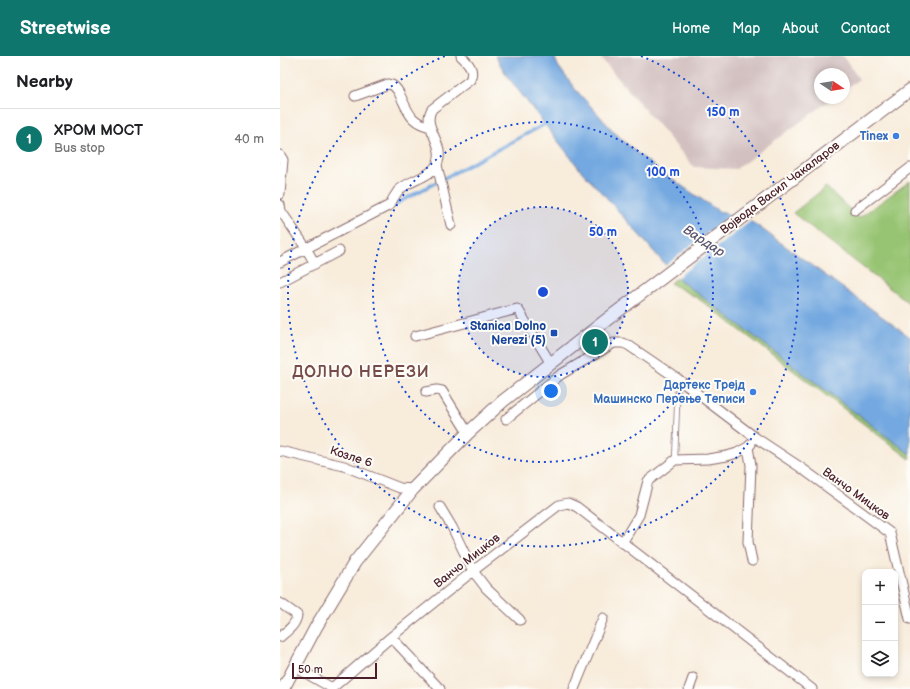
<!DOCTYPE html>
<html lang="en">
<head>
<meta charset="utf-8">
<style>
	:root { --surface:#fff; --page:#f6f6f6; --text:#202124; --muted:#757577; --line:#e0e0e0; --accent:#0f766e }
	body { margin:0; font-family:"Balsamiq Sans",sans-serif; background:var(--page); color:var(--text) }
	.controls { position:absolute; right:12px; bottom:12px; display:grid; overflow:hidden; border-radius:8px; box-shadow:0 2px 6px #0003 }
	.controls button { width:36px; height:36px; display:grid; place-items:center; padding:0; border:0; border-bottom:1px solid var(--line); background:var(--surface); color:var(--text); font:20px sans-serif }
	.compass { position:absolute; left:534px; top:12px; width:36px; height:36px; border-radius:50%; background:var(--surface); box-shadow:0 2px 6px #0003; rotate:102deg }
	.scale { position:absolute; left:12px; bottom:10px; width:85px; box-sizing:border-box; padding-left:4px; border:2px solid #4a1f2b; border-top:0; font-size:11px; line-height:14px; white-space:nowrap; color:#4a1f2b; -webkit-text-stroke:3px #fdfcf7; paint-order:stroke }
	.you { position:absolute; left:271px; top:335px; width:14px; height:14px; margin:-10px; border:3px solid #fff; border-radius:50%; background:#1a73e8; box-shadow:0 0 0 6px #1a73e833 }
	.badge { display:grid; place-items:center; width:26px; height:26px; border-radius:50%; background:var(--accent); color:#fff; font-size:13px; font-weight:700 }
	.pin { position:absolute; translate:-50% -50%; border:2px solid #fff; box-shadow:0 1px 4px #0006 }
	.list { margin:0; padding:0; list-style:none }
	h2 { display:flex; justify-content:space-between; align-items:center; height:52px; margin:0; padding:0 16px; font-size:17px }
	h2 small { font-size:13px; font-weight:400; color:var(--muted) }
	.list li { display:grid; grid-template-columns:26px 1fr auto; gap:12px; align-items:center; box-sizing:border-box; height:60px; padding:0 16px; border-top:1px solid var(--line) }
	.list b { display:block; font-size:15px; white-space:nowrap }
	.list p { margin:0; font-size:13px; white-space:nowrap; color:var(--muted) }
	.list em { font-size:13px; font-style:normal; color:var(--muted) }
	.icon { flex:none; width:22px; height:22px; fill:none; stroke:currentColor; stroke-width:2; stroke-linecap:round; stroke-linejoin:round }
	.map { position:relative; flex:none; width:630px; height:633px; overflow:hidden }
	header { display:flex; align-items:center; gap:24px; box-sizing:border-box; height:56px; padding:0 20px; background:var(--accent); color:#fff }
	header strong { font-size:19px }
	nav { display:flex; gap:22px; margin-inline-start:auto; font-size:14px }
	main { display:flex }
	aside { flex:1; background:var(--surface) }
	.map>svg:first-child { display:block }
	.industrial { fill:#d2bfc0 }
	.green { fill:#97c472; stroke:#70724e }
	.water { fill:#73a8e0; stroke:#5e6486 }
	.pier { fill:#f8ecdb }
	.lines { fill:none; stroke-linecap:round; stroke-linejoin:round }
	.stream { stroke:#73a8e0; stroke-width:3.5 }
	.service-casing { stroke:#876769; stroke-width:6 }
	.minor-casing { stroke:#876769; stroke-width:11 }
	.tertiary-casing { stroke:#876769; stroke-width:14 }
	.service { stroke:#fff; stroke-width:4.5 }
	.minor { stroke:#fff; stroke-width:9 }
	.tertiary { stroke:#fff; stroke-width:12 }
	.ring { fill:none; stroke:#1d4ed8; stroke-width:2; stroke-dasharray:2 4 }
	.shop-dot { fill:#3f7fe0; stroke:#fdfcf7; stroke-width:1.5 }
	.transit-dot { fill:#1a4fb4; stroke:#fdfcf7; stroke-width:1.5 }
	.labels { text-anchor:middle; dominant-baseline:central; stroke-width:4; stroke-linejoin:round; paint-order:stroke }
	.shop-label { font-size:12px; font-weight:bold; fill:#366cbe; stroke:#fdfcf7; text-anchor:end }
	.street-label { font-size:12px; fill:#4a1f2b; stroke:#fdfcf7 }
	.transit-label { font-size:12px; font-weight:bold; fill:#164399; stroke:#fdfcf7; text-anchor:end }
	.water-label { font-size:13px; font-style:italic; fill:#5a5673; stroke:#fdfcf7 }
	.district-label { font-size:16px; font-weight:bold; letter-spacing:1px; fill:#764b48; stroke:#fdfcf7 }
	.centre { fill:#1d4ed8; stroke:#fdfcf7; stroke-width:2 }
	.ring-label { font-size:12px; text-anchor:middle; font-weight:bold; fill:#1d4ed8; stroke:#fdfcf7; stroke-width:4; stroke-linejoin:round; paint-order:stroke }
</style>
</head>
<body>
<header>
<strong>Streetwise</strong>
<nav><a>Home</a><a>Map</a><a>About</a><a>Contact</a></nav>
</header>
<main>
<aside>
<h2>Nearby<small></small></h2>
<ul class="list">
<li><span class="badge">1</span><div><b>ХРОМ МОСТ</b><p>Bus stop</p></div><em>40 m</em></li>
</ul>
</aside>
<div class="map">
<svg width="630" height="633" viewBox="0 0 630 633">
	<rect width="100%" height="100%" fill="#fdfcf7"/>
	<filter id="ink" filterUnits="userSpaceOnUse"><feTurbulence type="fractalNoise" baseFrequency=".025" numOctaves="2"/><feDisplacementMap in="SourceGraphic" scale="8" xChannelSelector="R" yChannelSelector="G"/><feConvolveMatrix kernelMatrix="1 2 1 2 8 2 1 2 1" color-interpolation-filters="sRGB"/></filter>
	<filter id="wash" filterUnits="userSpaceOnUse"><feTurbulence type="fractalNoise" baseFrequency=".012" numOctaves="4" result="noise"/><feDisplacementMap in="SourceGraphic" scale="16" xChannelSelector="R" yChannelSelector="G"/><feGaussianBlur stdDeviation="0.9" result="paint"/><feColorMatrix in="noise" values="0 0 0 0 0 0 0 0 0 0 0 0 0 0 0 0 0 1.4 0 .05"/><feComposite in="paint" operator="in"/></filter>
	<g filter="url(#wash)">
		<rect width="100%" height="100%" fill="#f8ecdb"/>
		<!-- industrial -->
		<path class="industrial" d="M 319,0 L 563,0 L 579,23 L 564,34 L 564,18 L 540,18 L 540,42 L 553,42 L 456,113 L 414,111 Z"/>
		<!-- green -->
		<path class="green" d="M 630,125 L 630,248 L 513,157 L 546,131 L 579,162 Z
			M 397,222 L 630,398 L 630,403 L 419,243 L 390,227 Z"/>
		<!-- water -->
		<path class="water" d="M 215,0 L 274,0 L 278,10 L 295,33 L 336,78 L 357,97 L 380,115 L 440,156 L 465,163 L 475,168 L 630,281 L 630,398 L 397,222 L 326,141 L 302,116 L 228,21 Z"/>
		<!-- pier -->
		<path class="pier" d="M 452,158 L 472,164 L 395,223 L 385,210 Z"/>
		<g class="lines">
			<!-- stream -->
			<path class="stream" d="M 112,150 L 267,67"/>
		</g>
	</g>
	<g filter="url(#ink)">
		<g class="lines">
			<defs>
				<path id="service" d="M 395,404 L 398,323"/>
				<path id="minor" d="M 75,40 L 108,28 L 112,29 C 117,32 119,36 121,41 C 129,58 131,66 150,71
					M 0,99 L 3,104 L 0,138
					M 157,109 L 171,169
					M 0,149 L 1,155 L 26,192 L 35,208
					M 575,154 L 630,112
					M 0,206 L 110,149 C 112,144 115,139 118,135 C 129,123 151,123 158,106 C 165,87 141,70 152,53 L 190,24 C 195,13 188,7 181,0
					M 0,226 L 59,195
					M 135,280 L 237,253 L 239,255 L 271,308
					M 146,336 L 157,334 L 162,335 L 188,377
					M 226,363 L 280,319 L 334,287 L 343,287 L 348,289 L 398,323 L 476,382 L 520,411 L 610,477 L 630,563
					M 471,388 L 468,391 L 471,409 L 468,486 L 472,505
					M 0,395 L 64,410 L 120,432 L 133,433
					M 160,451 L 172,471 L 193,515 L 206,532 L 240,564
					M 342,487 L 359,459 L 368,425 L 395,404 L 428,403 L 447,400 L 457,397 L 468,391
					M 0,547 L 17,559 C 16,569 7,575 0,581
					M 111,581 L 160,633
					M 15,611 L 52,632
					M 51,633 L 111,581 L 193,515 L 279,449 L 288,447 L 297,451 L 532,633
					M 294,633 L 323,562
					M 409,633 L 413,622"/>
				<path id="tertiary" d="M 3,633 L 36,571 L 75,506 L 133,433 L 188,377 L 223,345 L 325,265 L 630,34"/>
			</defs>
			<!-- service casing -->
			<use href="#service" class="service-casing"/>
			<!-- minor casing -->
			<use href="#minor" class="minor-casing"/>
			<!-- tertiary casing -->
			<use href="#tertiary" class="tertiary-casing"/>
			<!-- service -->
			<use href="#service" class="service"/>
			<!-- minor -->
			<use href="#minor" class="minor"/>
			<!-- tertiary -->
			<use href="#tertiary" class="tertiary"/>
		</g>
	</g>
	<!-- distance rings -->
	<circle cx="263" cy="236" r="85" fill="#1d4ed8" fill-opacity=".12"/>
	<g class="ring">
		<circle cx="263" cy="236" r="85"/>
		<circle cx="263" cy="236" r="170"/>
		<path d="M361 0A255 255 0 1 1 165 0"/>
	</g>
	<!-- markers -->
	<g class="shop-dot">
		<circle cx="616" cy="80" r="4"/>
		<circle cx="473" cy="336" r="4"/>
	</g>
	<rect class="transit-dot" x="270" y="273" width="8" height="8" rx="2"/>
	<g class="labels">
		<!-- shop labels -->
		<g class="shop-label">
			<text x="608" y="80">Tinex</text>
			<text x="465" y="329">Дартекс Трејд<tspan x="465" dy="14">Машинско Перење Теписи</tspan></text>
		</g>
		<!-- street labels -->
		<g class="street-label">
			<text transform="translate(500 132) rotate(-37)">Војвода Васил Чакаларов</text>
			<text transform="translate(71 401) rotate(18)">Козле 6</text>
			<text transform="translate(576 438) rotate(36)">Ванчо Мицков</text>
			<text transform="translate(187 505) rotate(-38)">Ванчо Мицков</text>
		</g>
		<!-- transit labels -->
		<g class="transit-label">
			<text x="266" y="270">Stanica Dolno<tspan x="266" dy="14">Nerezi (5)</tspan></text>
		</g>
		<!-- water labels -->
		<g class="water-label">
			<text transform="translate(424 185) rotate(33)">Вардар</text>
		</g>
		<!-- district labels -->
		<g class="district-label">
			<text x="81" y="316">ДОЛНО НЕРЕЗИ</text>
		</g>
	</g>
	<circle cx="263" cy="236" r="6" class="centre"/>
	<g class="ring-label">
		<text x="443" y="60">150 m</text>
		<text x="383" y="120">100 m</text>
		<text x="323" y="180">50 m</text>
	</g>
</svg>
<div class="controls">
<button>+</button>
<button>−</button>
<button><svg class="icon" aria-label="layers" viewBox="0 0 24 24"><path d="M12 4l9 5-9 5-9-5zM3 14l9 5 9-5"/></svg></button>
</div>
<svg class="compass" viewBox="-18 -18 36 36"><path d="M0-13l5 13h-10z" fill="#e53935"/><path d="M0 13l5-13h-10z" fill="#757577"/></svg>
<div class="scale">50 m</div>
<div class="you"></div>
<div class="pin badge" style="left:315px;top:286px">1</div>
</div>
</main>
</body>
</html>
